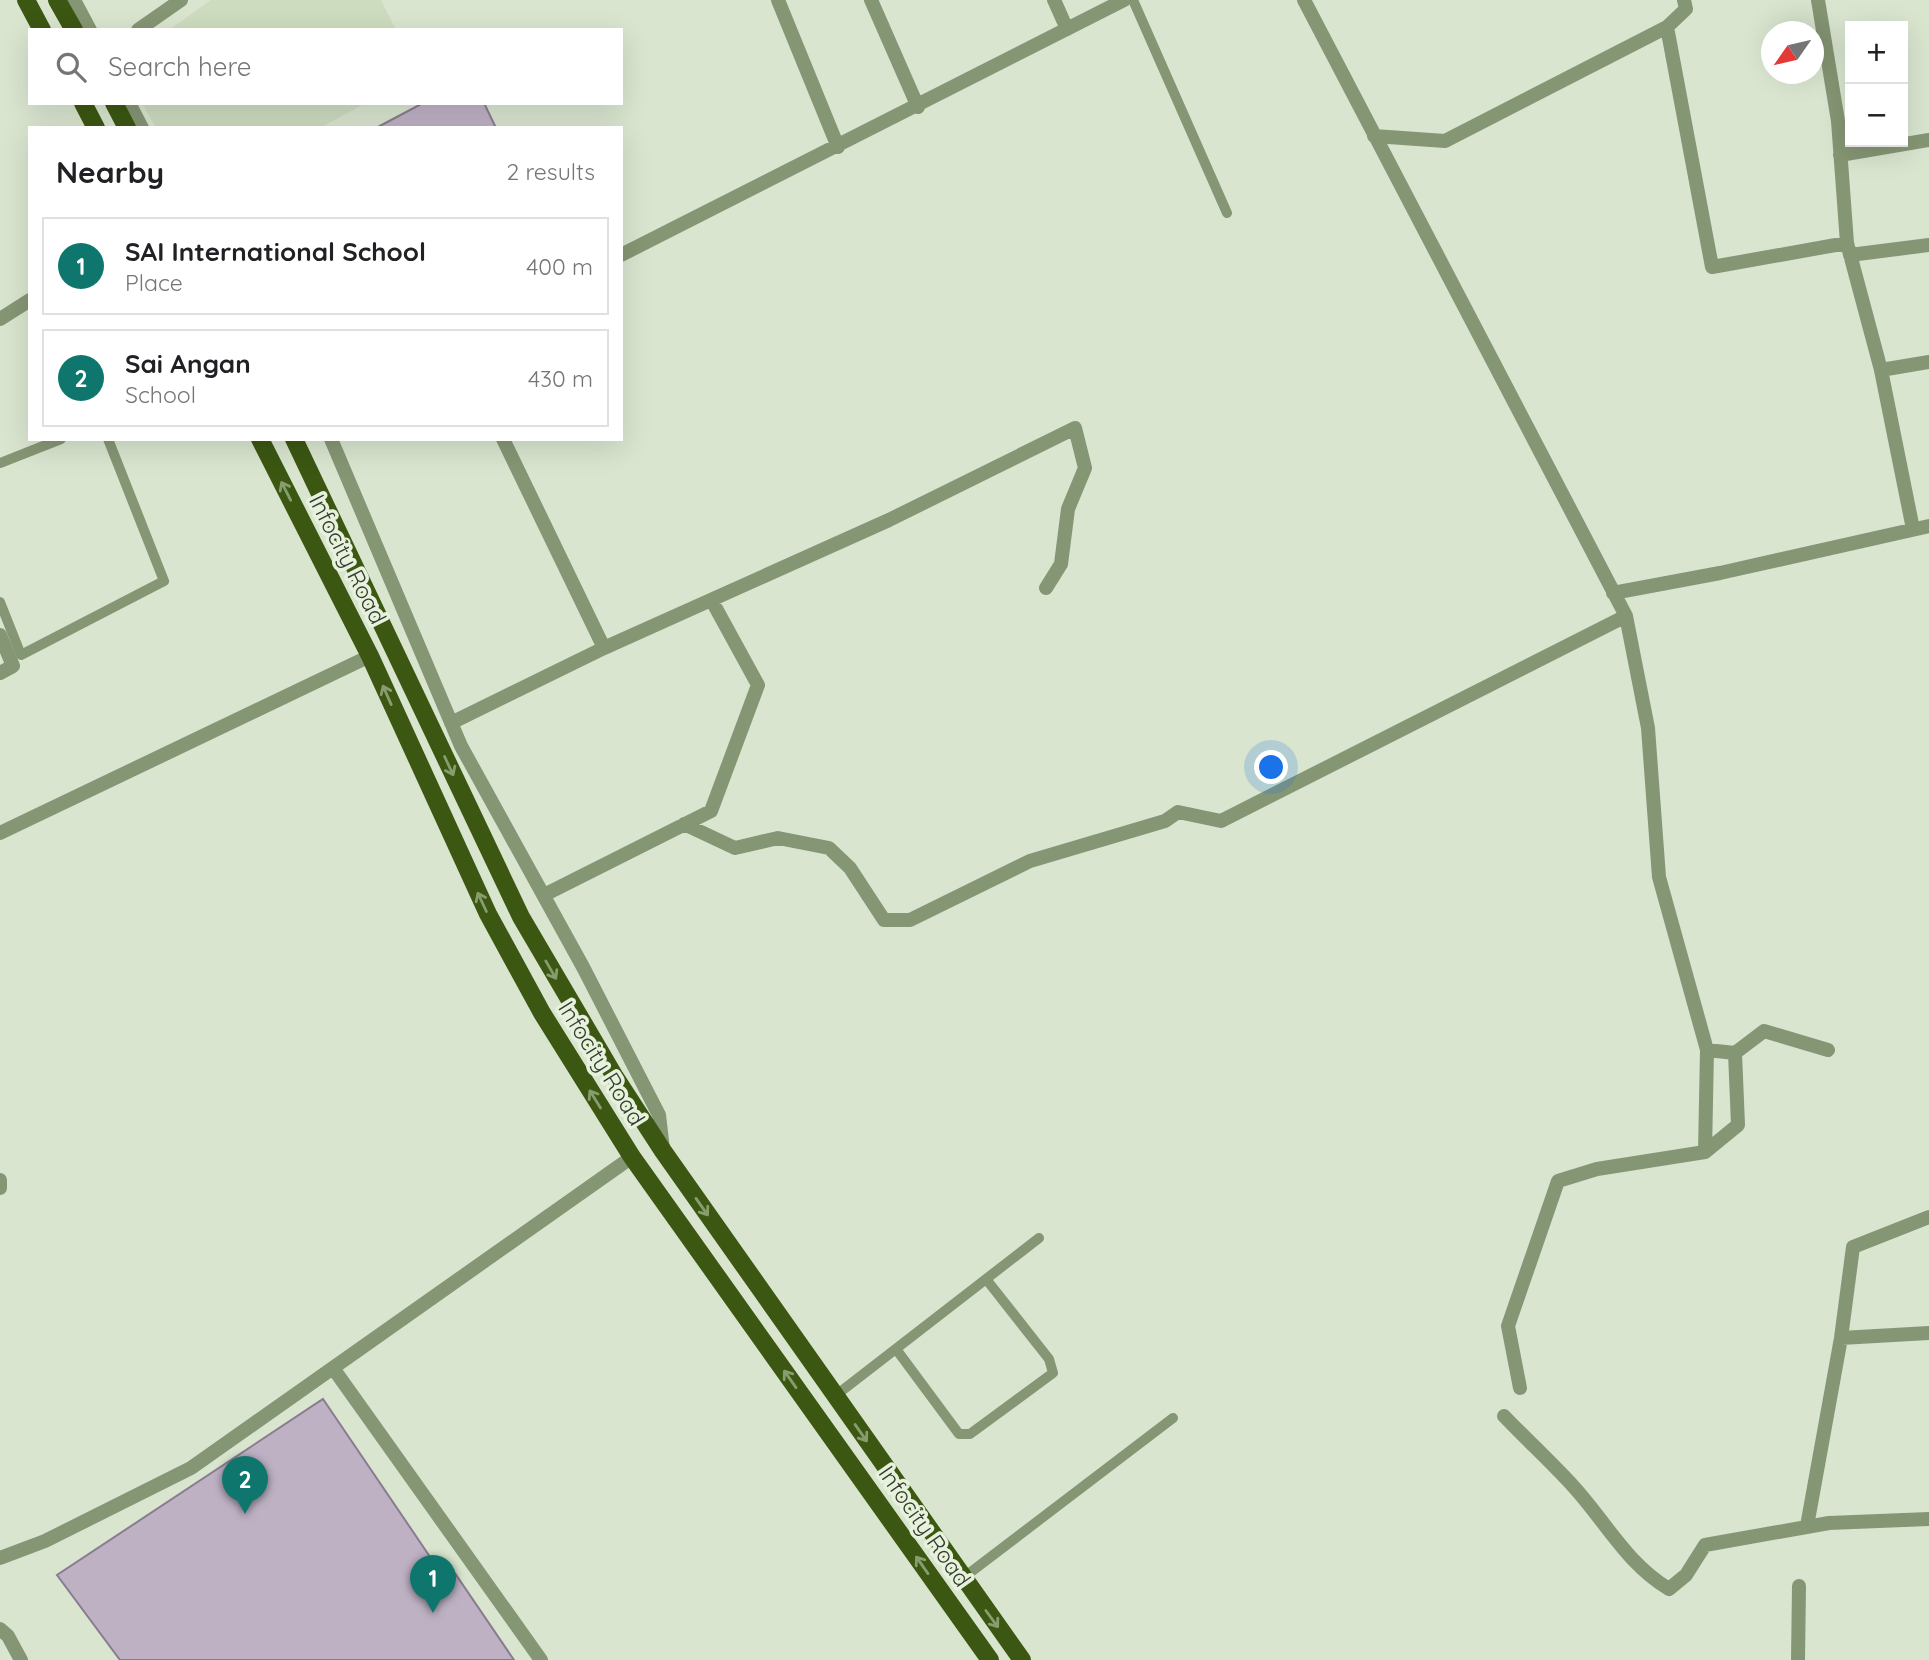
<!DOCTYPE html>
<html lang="en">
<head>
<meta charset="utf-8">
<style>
	:root { --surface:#fff; --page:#f6f6f6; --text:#202124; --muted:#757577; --line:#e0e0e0; --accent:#0f766e }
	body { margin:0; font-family:Quicksand,sans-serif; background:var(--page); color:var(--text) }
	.controls { position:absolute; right:21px; top:21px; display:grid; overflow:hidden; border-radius:0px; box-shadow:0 7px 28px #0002 }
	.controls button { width:63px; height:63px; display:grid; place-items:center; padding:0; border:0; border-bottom:2px solid var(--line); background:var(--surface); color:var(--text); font:35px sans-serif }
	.compass { position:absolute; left:1761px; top:21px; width:63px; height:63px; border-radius:50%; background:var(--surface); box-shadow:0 7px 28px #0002; rotate:236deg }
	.you { position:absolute; left:1272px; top:768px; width:24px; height:24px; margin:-18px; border:5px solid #fff; border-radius:50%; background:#1a73e8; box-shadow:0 0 0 10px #1a73e833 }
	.badge { display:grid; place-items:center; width:46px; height:46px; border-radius:50%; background:var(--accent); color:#fff; font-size:23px; font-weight:700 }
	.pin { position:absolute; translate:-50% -58px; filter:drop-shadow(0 2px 4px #0008) }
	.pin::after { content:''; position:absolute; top:37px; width:24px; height:21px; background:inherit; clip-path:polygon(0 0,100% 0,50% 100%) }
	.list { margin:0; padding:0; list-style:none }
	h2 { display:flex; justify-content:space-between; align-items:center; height:91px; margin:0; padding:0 28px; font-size:30px }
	h2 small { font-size:23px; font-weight:400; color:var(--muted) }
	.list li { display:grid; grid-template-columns:46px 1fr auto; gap:21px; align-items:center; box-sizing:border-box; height:98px; margin:0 14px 14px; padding:0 14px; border:2px solid var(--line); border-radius:0px }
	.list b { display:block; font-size:26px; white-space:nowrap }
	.list p { margin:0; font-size:23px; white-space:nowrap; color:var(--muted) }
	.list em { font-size:23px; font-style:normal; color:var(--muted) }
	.icon { flex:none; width:38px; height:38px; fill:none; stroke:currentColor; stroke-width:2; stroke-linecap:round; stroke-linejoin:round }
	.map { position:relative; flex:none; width:1929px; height:1660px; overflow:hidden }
	.search { position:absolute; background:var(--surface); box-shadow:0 7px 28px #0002; left:28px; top:28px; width:595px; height:77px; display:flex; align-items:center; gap:18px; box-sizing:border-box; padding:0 24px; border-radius:0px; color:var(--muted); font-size:26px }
	.panel { position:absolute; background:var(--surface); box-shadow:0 7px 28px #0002; left:28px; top:126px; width:595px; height:315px; border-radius:0px }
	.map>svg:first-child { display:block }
	.built { fill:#cddbbf }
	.building { fill:#beb1c4; stroke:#897c8f; stroke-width:2 }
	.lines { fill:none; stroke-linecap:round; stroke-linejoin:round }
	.service { stroke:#859674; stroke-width:10 }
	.minor { stroke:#859674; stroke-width:14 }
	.primary { stroke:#3b5712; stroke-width:18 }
	.oneway { stroke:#889d6d }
	.labels { text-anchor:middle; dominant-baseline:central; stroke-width:7; stroke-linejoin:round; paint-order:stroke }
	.street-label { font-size:23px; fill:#363a32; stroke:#e7f2dc }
</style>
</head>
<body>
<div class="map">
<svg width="1929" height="1660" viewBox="0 0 1929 1660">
	<rect width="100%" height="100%" fill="#d9e5cf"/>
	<!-- built -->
	<path class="built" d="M 211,0 L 381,0 L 396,30 L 169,30 Z
		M 142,103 L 366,103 L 320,128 L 156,128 Z"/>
	<!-- building -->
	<path class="building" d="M 423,103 L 484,103 L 496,128 L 376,128 Z
		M 323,1399 L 441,1573 L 450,1566 L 514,1660 L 120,1660 L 57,1575 Z"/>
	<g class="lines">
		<!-- service -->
		<path class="service" d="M 1133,0 L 1227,213
			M 0,463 L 61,439
			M 0,602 L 21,655 L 164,581 L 108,439
			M 896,1349 L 959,1434 L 970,1434 L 1053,1373 L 1049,1359 L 986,1279
			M 835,1396 L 1039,1238
			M 963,1578 L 1173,1418"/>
		<!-- minor -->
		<path class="minor" d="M 74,0 L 90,30
			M 778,0 L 838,147
			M 871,0 L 918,107
			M 1054,0 L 1067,29
			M 1304,0 L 1626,616 L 1648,728 L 1659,877 L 1707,1050 L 1705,1152
			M 1818,0 L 1838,121 L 1847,243
			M 1667,27 L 1686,9 L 1684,0
			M 138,30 L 181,0
			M 129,103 L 142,128
			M 1374,136 L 1445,141 L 1667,27 L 1712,267 L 1847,243 L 1881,370 L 1929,362
			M 1840,155 L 1929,140
			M 621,255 L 1124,0
			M 1850,255 L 1929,245
			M 0,319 L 30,300
			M 1881,370 L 1913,529
			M 331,439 L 461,746 L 583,967 L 659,1115 L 663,1149
			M 503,439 L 604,648
			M 1613,593 L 1720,573 L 1929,526
			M 0,635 L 13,666 L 0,673
			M 451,723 L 604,648 L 889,520 L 1075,428 L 1085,468 L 1068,509 L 1061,564 L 1046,588
			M 684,824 L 735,848 L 778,838 L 829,848 L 850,868 L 884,920 L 910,920 L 1030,861 L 1165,821 L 1178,812 L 1221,821 L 1626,616
			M 0,833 L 370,656
			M 544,895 L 711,811 L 758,685 L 712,601
			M 1735,1053 L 1764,1031 L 1828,1050
			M 0,1180 L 0,1188
			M 1841,1338 L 1929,1333
			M 333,1368 L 541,1660
			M 1520,1388 L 1508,1326 L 1558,1181 L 1597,1169 L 1705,1152 L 1738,1125 L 1735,1053 L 1707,1050
			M 1504,1416 C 1527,1440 1551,1462 1573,1486 C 1606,1522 1626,1563 1669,1589 L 1686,1575 L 1705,1545 L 1829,1523 L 1929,1519
			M 1807,1526 L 1841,1338 L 1853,1247 L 1929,1217
			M 0,1558 L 45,1541 L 191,1468 L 632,1157
			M 0,1629 L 8,1636 L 21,1660
			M 1798,1660 L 1799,1586"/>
		<!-- primary -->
		<path class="primary" d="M 26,0 L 42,30
			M 57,0 L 74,30
			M 83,103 L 96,128
			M 114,103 L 127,128
			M 260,439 L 370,656 L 488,914 L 542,1013 L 632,1157 L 990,1660
			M 294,439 L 521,917 L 615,1077 L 663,1151 L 1022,1660"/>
	</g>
	<!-- one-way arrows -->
	<defs><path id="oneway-shaft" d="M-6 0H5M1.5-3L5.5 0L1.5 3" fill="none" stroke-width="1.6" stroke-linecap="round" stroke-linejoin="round" transform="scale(1.75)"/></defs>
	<g class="oneway">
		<use href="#oneway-shaft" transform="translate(286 491) rotate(-117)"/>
		<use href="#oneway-shaft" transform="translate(387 695) rotate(-114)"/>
		<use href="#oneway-shaft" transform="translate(449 766) rotate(65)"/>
		<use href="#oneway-shaft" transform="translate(482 902) rotate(-115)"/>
		<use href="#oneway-shaft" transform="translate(551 970) rotate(60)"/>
		<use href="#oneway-shaft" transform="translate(595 1099) rotate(-122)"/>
		<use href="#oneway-shaft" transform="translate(702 1207) rotate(55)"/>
		<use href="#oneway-shaft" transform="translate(790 1379) rotate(-125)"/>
		<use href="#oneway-shaft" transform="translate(861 1433) rotate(55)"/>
		<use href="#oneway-shaft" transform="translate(922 1565) rotate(-125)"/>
		<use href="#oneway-shaft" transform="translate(992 1619) rotate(54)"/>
	</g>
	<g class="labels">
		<!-- street labels -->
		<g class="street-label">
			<text transform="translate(348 559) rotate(63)">Infocity Road</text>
			<text transform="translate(602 1063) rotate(58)">Infocity Road</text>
			<text transform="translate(925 1526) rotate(55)">Infocity Road</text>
		</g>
	</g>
</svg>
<div class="controls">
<button>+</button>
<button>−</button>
</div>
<svg class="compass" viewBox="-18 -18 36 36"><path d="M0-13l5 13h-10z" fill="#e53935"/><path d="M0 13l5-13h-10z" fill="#757577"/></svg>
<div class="you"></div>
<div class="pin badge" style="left:433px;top:1613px">1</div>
<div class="pin badge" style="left:245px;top:1514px">2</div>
<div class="search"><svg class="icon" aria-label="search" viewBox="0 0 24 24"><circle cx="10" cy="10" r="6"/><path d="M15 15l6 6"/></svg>Search here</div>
<section class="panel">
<h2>Nearby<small>2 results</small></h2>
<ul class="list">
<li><span class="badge">1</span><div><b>SAI International School</b><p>Place</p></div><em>400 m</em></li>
<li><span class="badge">2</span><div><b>Sai Angan</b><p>School</p></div><em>430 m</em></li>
</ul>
</section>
</div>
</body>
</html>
